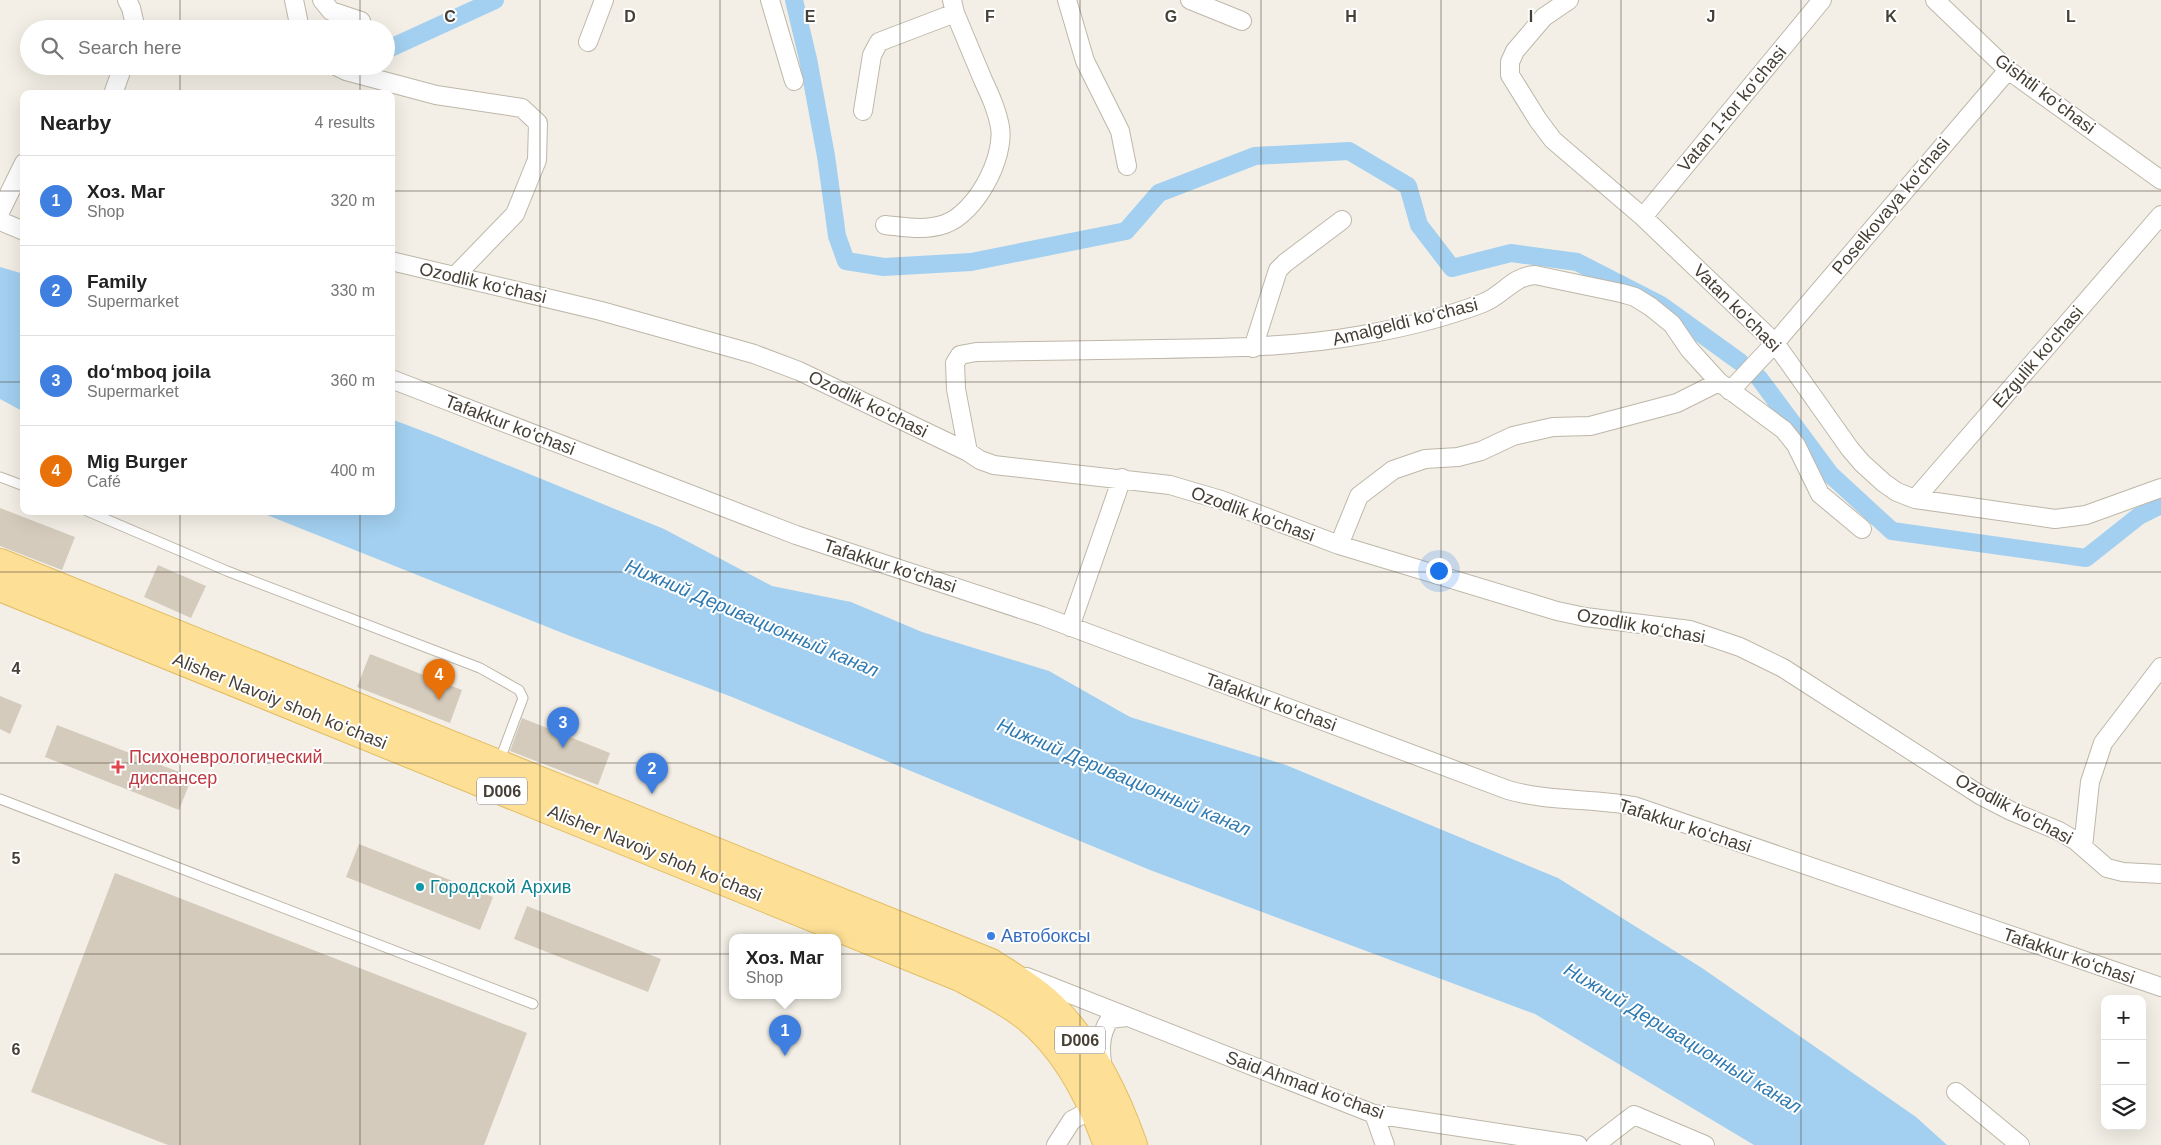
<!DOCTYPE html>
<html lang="en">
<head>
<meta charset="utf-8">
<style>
	:root { --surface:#fff; --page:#f2f2f2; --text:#222; --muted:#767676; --line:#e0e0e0; --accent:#0f766e }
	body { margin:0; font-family:Helvetica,sans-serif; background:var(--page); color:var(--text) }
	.controls { position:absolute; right:15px; bottom:15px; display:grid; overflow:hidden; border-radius:10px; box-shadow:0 5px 20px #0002 }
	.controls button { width:45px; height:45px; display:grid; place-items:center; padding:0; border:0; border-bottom:1px solid var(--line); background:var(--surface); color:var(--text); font:25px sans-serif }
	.you { position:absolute; left:1438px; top:570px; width:18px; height:18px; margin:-12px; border:4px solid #fff; border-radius:50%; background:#1a73e8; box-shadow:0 0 0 8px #1a73e833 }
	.badge { display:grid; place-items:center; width:32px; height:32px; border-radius:50%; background:var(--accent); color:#fff; font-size:16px; font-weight:700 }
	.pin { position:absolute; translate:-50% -41px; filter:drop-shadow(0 1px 2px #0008) }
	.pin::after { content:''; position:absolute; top:26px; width:18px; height:15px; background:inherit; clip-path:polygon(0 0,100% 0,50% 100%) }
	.popup { position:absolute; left:729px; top:934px; width:112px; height:65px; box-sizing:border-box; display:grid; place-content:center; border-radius:10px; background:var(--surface); filter:drop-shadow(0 1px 4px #0005); font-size:16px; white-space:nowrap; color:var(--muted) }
	.popup b { font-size:19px; color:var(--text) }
	.popup::after { content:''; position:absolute; left:50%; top:100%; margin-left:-10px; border:10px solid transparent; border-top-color:var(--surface) }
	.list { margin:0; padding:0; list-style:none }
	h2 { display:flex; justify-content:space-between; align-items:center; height:65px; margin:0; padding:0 20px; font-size:21px }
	h2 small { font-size:16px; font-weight:400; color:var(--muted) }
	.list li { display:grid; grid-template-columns:32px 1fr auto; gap:15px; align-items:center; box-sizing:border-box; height:90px; padding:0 20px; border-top:1px solid var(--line) }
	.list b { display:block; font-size:19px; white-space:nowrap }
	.list p { margin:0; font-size:16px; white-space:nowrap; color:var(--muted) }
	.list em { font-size:16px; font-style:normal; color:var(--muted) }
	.icon { flex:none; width:28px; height:28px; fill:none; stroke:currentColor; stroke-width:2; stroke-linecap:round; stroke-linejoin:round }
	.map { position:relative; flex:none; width:2161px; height:1145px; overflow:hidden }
	.search { position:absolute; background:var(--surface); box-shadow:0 5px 20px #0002; left:20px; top:20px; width:375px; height:55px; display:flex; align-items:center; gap:12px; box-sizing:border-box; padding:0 18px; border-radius:28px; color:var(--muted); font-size:19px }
	.panel { position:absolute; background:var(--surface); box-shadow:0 5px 20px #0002; left:20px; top:90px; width:375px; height:425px; border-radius:10px }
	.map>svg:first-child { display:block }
	.water { fill:#a3d0f0 }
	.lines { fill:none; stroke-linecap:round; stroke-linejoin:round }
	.canal { stroke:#a3d0f0; stroke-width:18 }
	.building { fill:#d4cbbc }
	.service-casing { stroke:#beb7a9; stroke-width:11 }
	.minor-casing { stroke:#beb7a9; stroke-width:20 }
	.primary-casing { stroke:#e3bd65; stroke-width:30 }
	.service { stroke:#fff; stroke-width:9 }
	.minor { stroke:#fff; stroke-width:18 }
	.primary { stroke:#fde095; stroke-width:28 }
	.grid { fill:none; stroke:#463f35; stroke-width:1; stroke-opacity:0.55 }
	.health-dot { fill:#e0444e; stroke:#fff; stroke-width:2 }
	.culture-dot { fill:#0f9aa8; stroke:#fff; stroke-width:2 }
	.shop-dot { fill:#3f7fe0; stroke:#fff; stroke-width:2 }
	.labels { text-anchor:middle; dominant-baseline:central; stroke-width:4; stroke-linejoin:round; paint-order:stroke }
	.shield { fill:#fff; stroke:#7e7972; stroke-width:1 }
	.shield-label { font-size:16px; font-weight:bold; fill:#463f35 }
	.street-label { font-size:18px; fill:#463f35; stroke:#fff }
	.health-label { font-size:18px; fill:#be3a42; stroke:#fff; text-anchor:start }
	.culture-label { font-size:18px; fill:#0d838f; stroke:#fff; text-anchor:start }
	.shop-label { font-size:18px; fill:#366cbe; stroke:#fff; text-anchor:start }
	.water-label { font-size:19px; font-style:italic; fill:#2f7ab1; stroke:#fff }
	.grid-label { font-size:16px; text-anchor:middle; font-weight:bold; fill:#463f35; stroke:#fff; stroke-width:4; stroke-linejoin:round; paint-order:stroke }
</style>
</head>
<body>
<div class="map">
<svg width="2161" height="1145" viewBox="0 0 2161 1145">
	<rect width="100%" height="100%" fill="#f3efe6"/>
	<!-- water -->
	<path class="water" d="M 0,267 L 24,274 L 24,412 L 0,399 Z
		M 391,419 L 436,436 L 664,529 L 772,586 L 851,602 L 922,632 L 1049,671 L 1130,717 L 1286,765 L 1558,878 L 1702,968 L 1916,1117 L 1947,1145 L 1754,1145 L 1535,1014 L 1150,870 L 732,697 L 570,636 L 257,511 L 391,511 Z"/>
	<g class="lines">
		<!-- canal -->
		<path class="canal" d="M 794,0 L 808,59 L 826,156 L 837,236 L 846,261 L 884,267 L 971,262 L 1126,231 L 1159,193 L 1255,156 L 1349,151 L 1408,186 L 1419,225 L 1452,268 L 1511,253 L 1577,262 L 1661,305 L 1740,362
			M 386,50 L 495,0
			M 1759,378 L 1831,475 L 1892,531 L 2086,558 L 2139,516 L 2161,505"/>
	</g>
	<!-- building -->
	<path class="building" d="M 0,508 L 75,537 L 62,570 L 0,546 Z
		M 158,565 L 206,586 L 191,618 L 144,597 Z
		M 370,654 L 462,690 L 450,723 L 357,687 Z
		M 0,696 L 22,705 L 10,734 L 0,729 Z
		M 522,718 L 610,753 L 598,785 L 510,751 Z
		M 57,725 L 192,777 L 179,810 L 45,757 Z
		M 359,844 L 493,897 L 480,930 L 346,877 Z
		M 115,873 L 527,1033 L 484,1145 L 168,1145 L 31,1092 Z
		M 527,906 L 661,959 L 648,992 L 514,939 Z"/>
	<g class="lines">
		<defs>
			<path id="service" d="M 0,477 L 24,486
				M 87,511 L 227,571 L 480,668 L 519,690 L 523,698 L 499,762
				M 0,799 L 533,1004"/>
			<path id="minor" d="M 127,0 L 131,8 L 136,29
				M 294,0 L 300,29
				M 322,0 L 331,11 L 361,21
				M 770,0 L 794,81
				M 1067,0 L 1085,61 L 1120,131 L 1127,166
				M 1190,0 L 1242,21
				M 1569,0 L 1544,17 L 1515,51 L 1510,62 L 1510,75 L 1538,120 L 1553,140 L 1643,217 L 1775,343 L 1850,449 L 1862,463 L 1884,483 L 1897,492 L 1915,499 L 2055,519 L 2086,515 L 2161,488
				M 1935,0 L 2008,70 L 2161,180
				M 588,42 L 604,0
				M 336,66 L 346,71 L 436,95 L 522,108 L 538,123 L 537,160 L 515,214 L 455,276
				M 113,94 L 123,66
				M 863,111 L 872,55 L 879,42 L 955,13
				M 0,212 L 24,163
				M 1643,217 L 1822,0
				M 0,221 L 24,231
				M 885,225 C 905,227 925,231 945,224 C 976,213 1005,158 1000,127 C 997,110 990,95 983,80 C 974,58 964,35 955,13 L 952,0
				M 391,261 L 601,311 L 754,354 L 799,371 L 968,452 L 980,460 L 994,465 L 1170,485 L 1221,500 L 1339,545 L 1557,611 L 1585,617 L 1690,630 L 1740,647 L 1783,668 L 1980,795 L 2011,811 L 2059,831 L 2076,841 L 2107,868 L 2123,872 L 2161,874
				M 1253,348 L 1278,270 L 1285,263 L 1342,220
				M 391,379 L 796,535 L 1042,616 L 1508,790 C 1549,802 1592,798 1634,806 L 2161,987
				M 1730,391 L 1775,343 L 2008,70
				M 968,452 L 956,389 L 955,363 L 960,355 L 976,352 C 1038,351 1099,350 1161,349 C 1229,348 1295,347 1362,335 C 1402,328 1444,318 1483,303 C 1502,296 1513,276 1535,275 L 1621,293 L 1635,297 L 1651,307 L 1672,324 L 1689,349 L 1719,382 L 1784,430 L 1796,445 L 1820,494 L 1862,529
				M 1915,499 L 2161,215
				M 1339,545 L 1359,496 L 1393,470 L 1425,459 L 1458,457 L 1481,451 L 1513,436 L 1553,427 L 1590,426 L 1677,403 L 1719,382
				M 1070,627 L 1122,478
				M 2083,847 L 2090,782 L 2103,743 L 2161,667
				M 1027,977 L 1374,1114 L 1578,1145
				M 1103,1069 C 1100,1051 1099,1035 1110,1019 L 1127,1017
				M 1956,1092 L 2020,1145
				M 1374,1114 L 1385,1145
				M 1056,1145 L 1072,1120 L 1093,1109
				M 1595,1145 L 1634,1115 L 1705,1145"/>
			<path id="primary" d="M 0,563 L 991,963 C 1014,978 1039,992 1058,1013 C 1094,1051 1116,1097 1133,1145
				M 0,587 L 960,977 C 981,988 1003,999 1023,1014 C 1064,1045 1091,1098 1108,1145"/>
		</defs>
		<!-- service casing -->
		<use href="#service" class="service-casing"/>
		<!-- minor casing -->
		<use href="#minor" class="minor-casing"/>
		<!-- primary casing -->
		<use href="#primary" class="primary-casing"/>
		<!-- service -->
		<use href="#service" class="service"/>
		<!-- minor -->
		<use href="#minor" class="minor"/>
		<!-- primary -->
		<use href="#primary" class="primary"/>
	</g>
	<!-- grid -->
	<path class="grid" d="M 180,0 L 180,29M 360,0 L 360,29M 540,0 L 540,1145M 720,0 L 720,1145M 900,0 L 900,1145M 1080,0 L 1080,1145M 1261,0 L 1261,1145M 1441,0 L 1441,1145M 1621,0 L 1621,1145M 1801,0 L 1801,1145M 1981,0 L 1981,1145M 180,66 L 180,94M 360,66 L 360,94M 0,191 L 24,191M 391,191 L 2161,191M 0,382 L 24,382M 391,382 L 2161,382M 180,511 L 180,1145M 360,511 L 360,1145M 0,572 L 2161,572M 0,763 L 2161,763M 0,954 L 2161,954"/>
	<!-- markers -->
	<path class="health-dot" d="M115.5 759.5h5v5h5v5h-5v5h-5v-5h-5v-5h5z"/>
	<circle class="culture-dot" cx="420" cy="887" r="5"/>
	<circle class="shop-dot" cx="991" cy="936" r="5"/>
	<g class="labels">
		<!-- shield labels -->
		<g class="shield">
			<rect x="477" y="777.5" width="50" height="27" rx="4"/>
			<rect x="1055" y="1026.5" width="50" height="27" rx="4"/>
		</g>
		<g class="shield-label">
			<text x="502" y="791">D006</text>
			<text x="1080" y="1040">D006</text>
		</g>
		<!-- street labels -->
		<g class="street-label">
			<text transform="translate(2045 94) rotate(37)">Gishtli ko‘chasi</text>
			<text transform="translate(1732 109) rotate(-50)">Vatan 1-tor ko‘chasi</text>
			<text transform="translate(1891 206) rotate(-50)">Poselkovaya ko‘chasi</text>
			<text transform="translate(483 283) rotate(13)">Ozodlik ko‘chasi</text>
			<text transform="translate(1737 308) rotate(45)">Vatan ko'chasi</text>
			<text transform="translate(1405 322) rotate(-14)">Amalgeldi ko‘chasi</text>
			<text transform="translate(2038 357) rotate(-49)">Ezgulik ko'chasi</text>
			<text transform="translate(868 404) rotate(26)">Ozodlik ko‘chasi</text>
			<text transform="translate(510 425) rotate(21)">Tafakkur ko‘chasi</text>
			<text transform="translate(1253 514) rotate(20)">Ozodlik ko‘chasi</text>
			<text transform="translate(890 566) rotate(18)">Tafakkur ko‘chasi</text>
			<text transform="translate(1641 626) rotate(10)">Ozodlik ko‘chasi</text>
			<text transform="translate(280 701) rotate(22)">Alisher Navoiy shoh koʻchasi</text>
			<text transform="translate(1271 702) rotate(20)">Tafakkur ko‘chasi</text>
			<text transform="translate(2014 809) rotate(28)">Ozodlik ko‘chasi</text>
			<text transform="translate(1685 826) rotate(18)">Tafakkur ko‘chasi</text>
			<text transform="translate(655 853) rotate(22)">Alisher Navoiy shoh koʻchasi</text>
			<text transform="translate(2069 956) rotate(19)">Tafakkur ko‘chasi</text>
			<text transform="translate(1305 1085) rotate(20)">Said Ahmad ko‘chasi</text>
		</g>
		<!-- health labels -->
		<g class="health-label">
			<text x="129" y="757">Психоневрологический<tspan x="129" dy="21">диспансер</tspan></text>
		</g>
		<!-- culture labels -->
		<g class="culture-label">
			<text x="430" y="887">Городской Архив</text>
		</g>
		<!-- shop labels -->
		<g class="shop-label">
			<text x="1001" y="936">Автобоксы</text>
		</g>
		<!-- water labels -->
		<g class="water-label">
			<text transform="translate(752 618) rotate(23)">Нижний Деривационный канал</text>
			<text transform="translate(1124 777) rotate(23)">Нижний Деривационный канал</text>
			<text transform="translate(1683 1038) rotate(31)">Нижний Деривационный канал</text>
		</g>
	</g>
	<g class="grid-label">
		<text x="450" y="22">C</text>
		<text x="630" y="22">D</text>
		<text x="810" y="22">E</text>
		<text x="990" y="22">F</text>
		<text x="1171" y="22">G</text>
		<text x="1351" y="22">H</text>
		<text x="1531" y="22">I</text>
		<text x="1711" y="22">J</text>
		<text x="1891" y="22">K</text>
		<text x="2071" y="22">L</text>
		<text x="16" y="674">4</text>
		<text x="16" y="864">5</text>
		<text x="16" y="1055">6</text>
	</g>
</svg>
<div class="controls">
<button>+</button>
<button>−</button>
<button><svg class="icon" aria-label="layers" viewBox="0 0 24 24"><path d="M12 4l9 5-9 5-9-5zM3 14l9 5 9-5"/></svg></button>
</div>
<div class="you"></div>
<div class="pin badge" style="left:785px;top:1056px;background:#3f7fe0">1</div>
<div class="popup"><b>Хоз. Маг</b>Shop</div>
<div class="pin badge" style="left:652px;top:794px;background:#3f7fe0">2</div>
<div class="pin badge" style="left:563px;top:748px;background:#3f7fe0">3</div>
<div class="pin badge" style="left:439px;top:700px;background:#e8710a">4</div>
<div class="search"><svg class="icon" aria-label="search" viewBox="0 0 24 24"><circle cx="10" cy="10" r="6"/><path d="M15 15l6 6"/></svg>Search here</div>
<section class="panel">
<h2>Nearby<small>4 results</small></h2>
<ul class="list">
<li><span class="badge" style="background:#3f7fe0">1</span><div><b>Хоз. Маг</b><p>Shop</p></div><em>320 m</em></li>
<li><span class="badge" style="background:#3f7fe0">2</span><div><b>Family</b><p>Supermarket</p></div><em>330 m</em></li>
<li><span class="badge" style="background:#3f7fe0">3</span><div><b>doʻmboq joila</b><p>Supermarket</p></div><em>360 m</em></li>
<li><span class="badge" style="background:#e8710a">4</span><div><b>Mig Burger</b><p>Café</p></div><em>400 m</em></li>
</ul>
</section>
</div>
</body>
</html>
